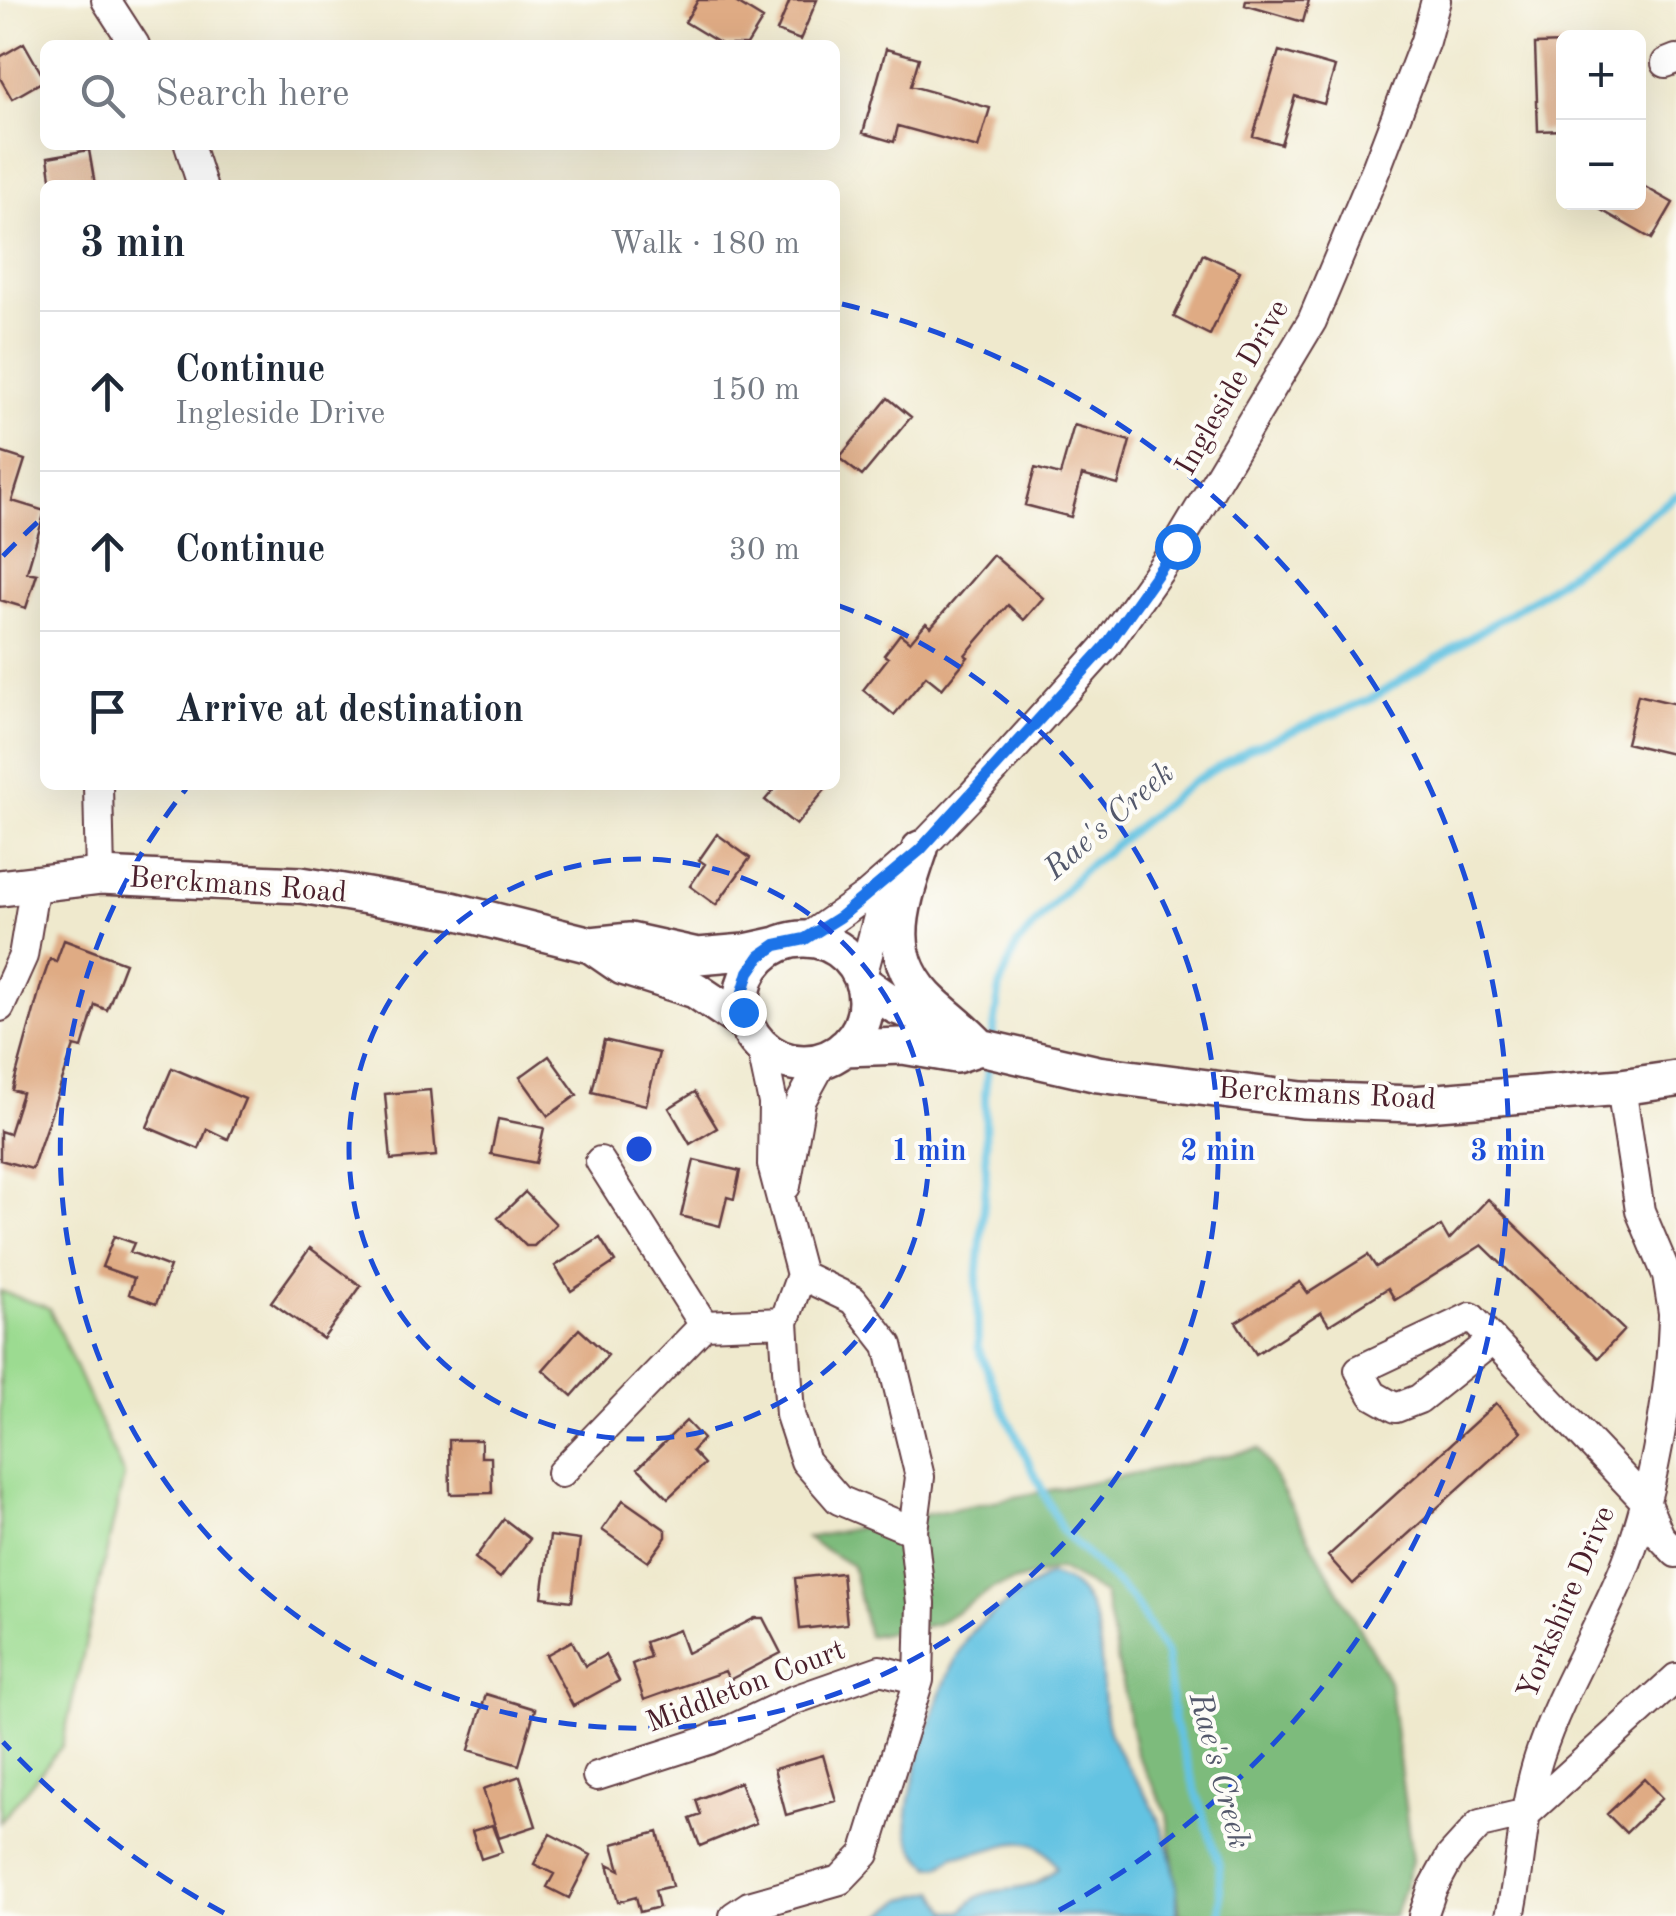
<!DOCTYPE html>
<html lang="en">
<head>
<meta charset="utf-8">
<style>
	:root { --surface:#fff; --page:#f6f6f7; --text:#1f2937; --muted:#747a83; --line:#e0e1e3 }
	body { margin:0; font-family:"Old Standard TT",serif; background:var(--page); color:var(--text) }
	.controls { position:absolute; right:30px; top:30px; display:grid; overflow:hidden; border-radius:15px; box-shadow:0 10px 40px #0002 }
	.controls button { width:90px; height:90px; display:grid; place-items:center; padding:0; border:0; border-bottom:2px solid var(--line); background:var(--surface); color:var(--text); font:50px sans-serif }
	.stop { position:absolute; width:30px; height:30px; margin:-22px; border:8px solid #1a73e8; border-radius:50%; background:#fff }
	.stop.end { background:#1a73e8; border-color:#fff; box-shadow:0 2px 10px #0008 }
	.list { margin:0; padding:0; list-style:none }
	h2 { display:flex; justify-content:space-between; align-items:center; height:130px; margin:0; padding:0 40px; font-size:42px }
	h2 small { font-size:32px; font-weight:400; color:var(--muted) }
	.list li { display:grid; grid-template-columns:65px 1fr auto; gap:30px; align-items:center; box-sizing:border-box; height:160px; padding:0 40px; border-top:2px solid var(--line) }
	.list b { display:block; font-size:38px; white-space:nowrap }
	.list p { margin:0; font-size:32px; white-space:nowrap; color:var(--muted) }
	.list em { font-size:32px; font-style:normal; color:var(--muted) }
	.icon { flex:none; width:55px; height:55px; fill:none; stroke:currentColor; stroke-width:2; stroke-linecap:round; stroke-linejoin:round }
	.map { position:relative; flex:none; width:1676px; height:1916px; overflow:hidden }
	.search { position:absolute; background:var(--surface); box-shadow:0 10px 40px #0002; left:40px; top:40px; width:800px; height:110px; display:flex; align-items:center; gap:25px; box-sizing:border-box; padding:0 35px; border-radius:15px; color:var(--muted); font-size:38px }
	.panel { position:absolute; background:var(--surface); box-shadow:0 10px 40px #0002; left:40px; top:180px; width:800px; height:610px; border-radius:15px }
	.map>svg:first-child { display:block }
	.green { fill:#9cdb91; stroke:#737d5e; stroke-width:2.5 }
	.forest { fill:#7dbb7b; stroke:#646d53; stroke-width:2.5 }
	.water { fill:#64c3e2; stroke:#577186; stroke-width:2.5 }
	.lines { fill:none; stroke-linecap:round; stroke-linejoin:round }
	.stream { stroke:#64c3e2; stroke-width:8 }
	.building { fill:#dfab84 }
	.minor-casing { stroke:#633d43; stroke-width:32 }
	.major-casing { stroke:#633d43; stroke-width:40 }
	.minor { stroke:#fff; stroke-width:28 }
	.major { stroke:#fff; stroke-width:35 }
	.route { stroke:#1a73e8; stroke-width:12 }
	.ring { fill:none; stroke:#1d4ed8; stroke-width:5; stroke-dasharray:18 12 }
	.labels { text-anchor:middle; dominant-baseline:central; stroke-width:8; stroke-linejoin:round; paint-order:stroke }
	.street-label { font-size:30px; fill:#4a1f2b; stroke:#fdfcf7 }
	.water-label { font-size:32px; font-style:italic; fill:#53586b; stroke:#fdfcf7 }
	.centre { fill:#1d4ed8; stroke:#fdfcf7; stroke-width:5 }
	.ring-label { font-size:30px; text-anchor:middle; font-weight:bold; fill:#1d4ed8; stroke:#fdfcf7; stroke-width:8; stroke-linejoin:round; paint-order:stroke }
</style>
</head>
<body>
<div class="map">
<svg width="1676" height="1916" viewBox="0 0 1676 1916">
	<rect width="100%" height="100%" fill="#fdfcf7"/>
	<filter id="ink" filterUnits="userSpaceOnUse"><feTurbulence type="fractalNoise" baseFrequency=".01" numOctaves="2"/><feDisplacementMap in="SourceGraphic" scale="20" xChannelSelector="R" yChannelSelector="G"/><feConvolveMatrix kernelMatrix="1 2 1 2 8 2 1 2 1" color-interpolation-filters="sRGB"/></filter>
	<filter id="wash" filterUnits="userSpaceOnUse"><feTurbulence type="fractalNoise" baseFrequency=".0048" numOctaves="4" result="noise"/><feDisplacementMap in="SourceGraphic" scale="40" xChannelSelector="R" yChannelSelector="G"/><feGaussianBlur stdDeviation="2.25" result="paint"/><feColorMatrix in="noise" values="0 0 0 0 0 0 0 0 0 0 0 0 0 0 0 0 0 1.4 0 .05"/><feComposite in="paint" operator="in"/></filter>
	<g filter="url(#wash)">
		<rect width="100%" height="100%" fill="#efe9cd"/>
		<!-- green -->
		<path class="green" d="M 0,1291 L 49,1308 L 124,1476 L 62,1746 L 0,1822 Z"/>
		<!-- forest -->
		<path class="forest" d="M 1259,1449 L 1389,1681 L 1412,1861 L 1395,1916 L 1180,1916 L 1167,1813 L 1136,1753 L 1104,1594 L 1059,1569 L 995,1587 L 937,1624 L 868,1636 L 852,1566 L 806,1538 Z"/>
		<!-- water -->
		<path class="water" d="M 1050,1575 C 1064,1579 1073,1583 1082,1595 C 1109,1631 1097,1682 1107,1723 C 1113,1753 1138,1777 1151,1804 C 1169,1839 1179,1877 1177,1916 L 881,1916 L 904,1899 L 936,1891 L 948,1912 L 963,1911 C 984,1884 1002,1894 1029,1886 C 1040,1883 1048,1875 1057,1868 C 1030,1818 993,1858 955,1855 L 941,1866 L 932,1867 C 919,1857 911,1848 908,1830 C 903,1791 945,1667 970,1634 C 978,1623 1036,1581 1050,1575 Z"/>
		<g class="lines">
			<!-- stream -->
			<path class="stream" d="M 992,1042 L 1000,985 L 1017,945 L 1081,872 L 1191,783 L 1251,748 L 1371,699 L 1536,597 L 1676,496
				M 989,1061 L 985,1092 L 986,1182 L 977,1281 L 978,1347 L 999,1400 L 1062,1531 L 1133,1600 L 1166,1654 L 1174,1722 L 1219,1865 L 1221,1916"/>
		</g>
		<g id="blocks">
			<!-- building -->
			<path class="building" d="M 698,0 L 732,0 L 763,19 L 747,45 L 723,45 L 685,22 Z
				M 790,0 L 817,0 L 800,40 L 777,31 Z
				M 1246,0 L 1309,0 L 1303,22 L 1245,5 Z
				M 24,43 L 45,80 L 12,99 L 0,78 L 0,57 Z
				M 1564,43 L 1564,130 L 1538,131 L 1535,44 Z
				M 886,49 L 919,58 L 911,86 L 990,108 L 978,148 L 898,126 L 894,142 L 863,133 Z
				M 1279,51 L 1335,67 L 1324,104 L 1295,96 L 1281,144 L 1253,136 Z
				M 89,150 L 95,185 L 52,185 L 48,157 Z
				M 1638,183 L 1673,203 L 1652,239 L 1587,202 L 1638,202 Z
				M 1203,254 L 1240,271 L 1210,335 L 1174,317 Z
				M 888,398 L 911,417 L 862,476 L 839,458 Z
				M 1074,425 L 1130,441 L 1118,485 L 1082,475 L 1071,517 L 1025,505 L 1035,468 L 1060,475 Z
				M 0,452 L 25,460 L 12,501 L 45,511 L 27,572 L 37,574 L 26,608 L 0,600 Z
				M 993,555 L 1043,598 L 1024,620 L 1008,605 L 965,655 L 968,657 L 942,689 L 926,676 L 894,715 L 863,690 L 888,658 L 884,655 L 900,634 L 910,642 L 926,623 L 931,627 Z
				M 1638,695 L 1676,704 L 1676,755 L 1626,743 Z
				M 778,785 L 829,785 L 796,825 L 765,800 Z
				M 717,834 L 750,858 L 716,905 L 690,886 L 705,864 L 699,860 Z
				M 64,940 L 125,963 L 107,1010 L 95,1005 L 82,1048 L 74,1046 L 32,1169 L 0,1160 L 0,1131 L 9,1134 L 22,1093 L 12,1090 L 41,985 L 50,959 L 56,962 Z
				M 604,1040 L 659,1053 L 646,1105 L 592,1092 Z
				M 549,1056 L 577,1095 L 548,1116 L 520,1077 Z
				M 172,1068 L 245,1099 L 228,1139 L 207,1129 L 199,1149 L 147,1127 Z
				M 430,1090 L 436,1156 L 391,1160 L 385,1094 Z
				M 695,1092 L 717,1128 L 690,1144 L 669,1108 Z
				M 498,1119 L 544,1128 L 536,1163 L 491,1154 Z
				M 694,1160 L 740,1171 L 734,1199 L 727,1197 L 720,1226 L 681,1216 Z
				M 525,1192 L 556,1224 L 534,1246 L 526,1246 L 498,1218 Z
				M 1488,1199 L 1624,1330 L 1598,1358 L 1482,1245 L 1395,1300 L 1388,1288 L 1329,1325 L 1321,1312 L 1256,1354 L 1236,1322 L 1300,1282 L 1308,1293 L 1368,1255 L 1376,1267 L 1441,1226 L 1449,1240 Z
				M 114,1236 L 134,1243 L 130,1252 L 170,1267 L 156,1304 L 129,1294 L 134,1278 L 102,1267 Z
				M 600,1238 L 615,1262 L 571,1291 L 555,1266 Z
				M 310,1248 L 361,1286 L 323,1339 L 271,1302 Z
				M 579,1329 L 608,1355 L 572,1396 L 543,1370 Z
				M 1496,1403 L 1521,1432 L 1353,1584 L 1328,1556 Z
				M 686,1421 L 703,1439 L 692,1451 L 704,1464 L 668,1498 L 638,1468 Z
				M 449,1440 L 481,1440 L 481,1457 L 491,1457 L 492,1493 L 450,1494 Z
				M 623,1500 L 666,1530 L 666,1537 L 648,1562 L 602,1530 Z
				M 504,1519 L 530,1539 L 500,1578 L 475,1558 Z
				M 550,1536 L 580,1540 L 572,1601 L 542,1597 Z
				M 842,1573 L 847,1624 L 800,1629 L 795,1578 Z
				M 755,1618 L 763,1618 L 781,1653 L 729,1680 L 725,1671 L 644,1700 L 632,1664 L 650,1657 L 645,1642 L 679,1630 L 687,1653 Z
				M 572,1641 L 585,1666 L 605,1655 L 619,1681 L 573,1706 L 546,1655 Z
				M 486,1694 L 535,1709 L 519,1765 L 469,1750 Z
				M 823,1755 L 836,1801 L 786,1815 L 774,1769 Z
				M 520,1776 L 536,1826 L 499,1838 L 483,1789 Z
				M 1644,1779 L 1662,1798 L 1626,1833 L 1607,1814 Z
				M 740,1782 L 756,1823 L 700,1846 L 690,1819 L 701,1815 L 696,1800 Z
				M 492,1825 L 502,1852 L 481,1859 L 472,1831 Z
				M 658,1832 L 672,1886 L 655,1890 L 659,1907 L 640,1912 L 636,1897 L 618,1902 L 608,1864 L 620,1870 L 613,1844 Z
				M 550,1834 L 591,1855 L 569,1898 L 547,1887 L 554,1874 L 534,1864 Z"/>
		</g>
	</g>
	<g filter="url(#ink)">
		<use href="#blocks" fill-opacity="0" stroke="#633d43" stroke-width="2.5"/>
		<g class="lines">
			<defs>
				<path id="minor" d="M 106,0 L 135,45
					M 1666,63 L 1676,59
					M 189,145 L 202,185
					M 98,785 L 100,876
					M 805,939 L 866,896 L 920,849 L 973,794 L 1106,646 L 1177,546 L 1312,321 L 1376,169 L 1425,41 L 1436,0
					M 862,977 L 880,909 L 898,879
					M 0,1007 L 23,956 L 35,883
					M 761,1046 L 773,1103 L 772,1165 L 801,1275
					M 1621,1087 L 1640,1211 L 1667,1275 L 1673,1313 L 1676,1313
					M 600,1161 L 704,1325 L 784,1322
					M 786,1186 L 801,1101 L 824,1059
					M 801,1275 L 784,1322 L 790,1415 L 805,1461 L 839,1500 L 913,1531
					M 1493,1340 L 1419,1399 L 1396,1408 L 1373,1395 L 1359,1370 L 1471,1317 L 1645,1501 L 1660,1536 L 1676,1553
					M 561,1473 L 704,1325
					M 597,1776 L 709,1740 L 794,1700 L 880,1670 L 919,1680
					M 734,1916 L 749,1906 L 840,1880 L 865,1854 L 919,1680 L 921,1603 L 913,1531 L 920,1477 L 888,1345 L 853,1300 L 801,1275
					M 1423,1916 L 1432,1890 L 1450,1857 L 1480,1824 L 1527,1813 L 1676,1678
					M 1510,1916 C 1522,1864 1522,1808 1539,1757 C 1561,1689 1601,1628 1627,1561 C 1653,1493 1672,1386 1673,1313"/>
				<path id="major" d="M 920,849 C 901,907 881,956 933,1004 C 949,1019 966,1031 980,1047
					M 0,888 L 100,876 L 301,885 L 451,910 L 591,945 L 630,941 L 698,956 L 745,952 L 777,945
					M742 1001a62 62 0 1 1 124 0a62 62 0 1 1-124 0Z
					M 591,945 L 623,967 L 695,990 L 747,1025
					M 863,983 L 896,1006 L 947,1024
					M 844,1048 L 903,1046 L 956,1055 L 980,1047 L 1098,1074 L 1302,1100 L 1414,1104 L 1621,1087 L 1676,1079"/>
			</defs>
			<!-- minor casing -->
			<use href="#minor" class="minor-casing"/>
			<!-- major casing -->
			<use href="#major" class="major-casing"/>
			<!-- minor -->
			<use href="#minor" class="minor"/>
			<!-- major -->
			<use href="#major" class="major"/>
		</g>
	</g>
	<g class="lines" filter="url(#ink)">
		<!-- route -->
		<path class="route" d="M 743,1012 L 743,992 L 749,972 L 760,956 L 776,945 L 805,939 L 840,917 L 920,850 L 1106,646 L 1177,546"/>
	</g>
	<!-- distance rings -->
	<g class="ring">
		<circle cx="639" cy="1149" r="290"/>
		<path d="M837 605A579 579 0 1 1 186 789"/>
		<path d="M224 1913A869 869 0 0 1 3 1742M3 556A869 869 0 0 1 41 519M842 304A869 869 0 0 1 1054 1913"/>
	</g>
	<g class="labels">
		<!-- street labels -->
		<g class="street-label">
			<text transform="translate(1233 388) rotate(-60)">Ingleside Drive</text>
			<text transform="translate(238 886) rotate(4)">Berckmans Road</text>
			<text transform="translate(1327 1095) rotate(3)">Berckmans Road</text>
			<text transform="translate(1567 1603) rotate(-67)">Yorkshire Drive</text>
			<text transform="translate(746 1687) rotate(-21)">Middleton Court</text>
		</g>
		<!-- water labels -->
		<g class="water-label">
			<text transform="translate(1110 822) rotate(-41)">Rae's Creek</text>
			<text transform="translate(1218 1771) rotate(75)">Rae's Creek</text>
		</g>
	</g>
	<circle cx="639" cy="1149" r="15" class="centre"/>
	<g class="ring-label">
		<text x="929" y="1160">1 min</text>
		<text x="1218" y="1160">2 min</text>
		<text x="1508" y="1160">3 min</text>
	</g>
</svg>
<div class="controls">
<button>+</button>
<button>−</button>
</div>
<div class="stop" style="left:1177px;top:546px"></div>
<div class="stop end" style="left:743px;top:1012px"></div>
<div class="search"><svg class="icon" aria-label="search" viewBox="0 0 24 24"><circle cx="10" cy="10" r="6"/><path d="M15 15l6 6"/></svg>Search here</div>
<section class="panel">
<h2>3 min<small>Walk · 180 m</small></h2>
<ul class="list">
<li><svg class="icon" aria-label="ahead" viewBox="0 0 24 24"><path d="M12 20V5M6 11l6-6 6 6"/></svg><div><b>Continue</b><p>Ingleside Drive</p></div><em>150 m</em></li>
<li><svg class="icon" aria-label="ahead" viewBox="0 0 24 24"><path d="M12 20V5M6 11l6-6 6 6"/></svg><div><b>Continue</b></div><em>30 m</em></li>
<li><svg class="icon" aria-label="arrive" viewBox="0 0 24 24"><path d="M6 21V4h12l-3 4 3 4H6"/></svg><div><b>Arrive at destination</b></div></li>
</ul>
</section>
</div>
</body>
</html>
